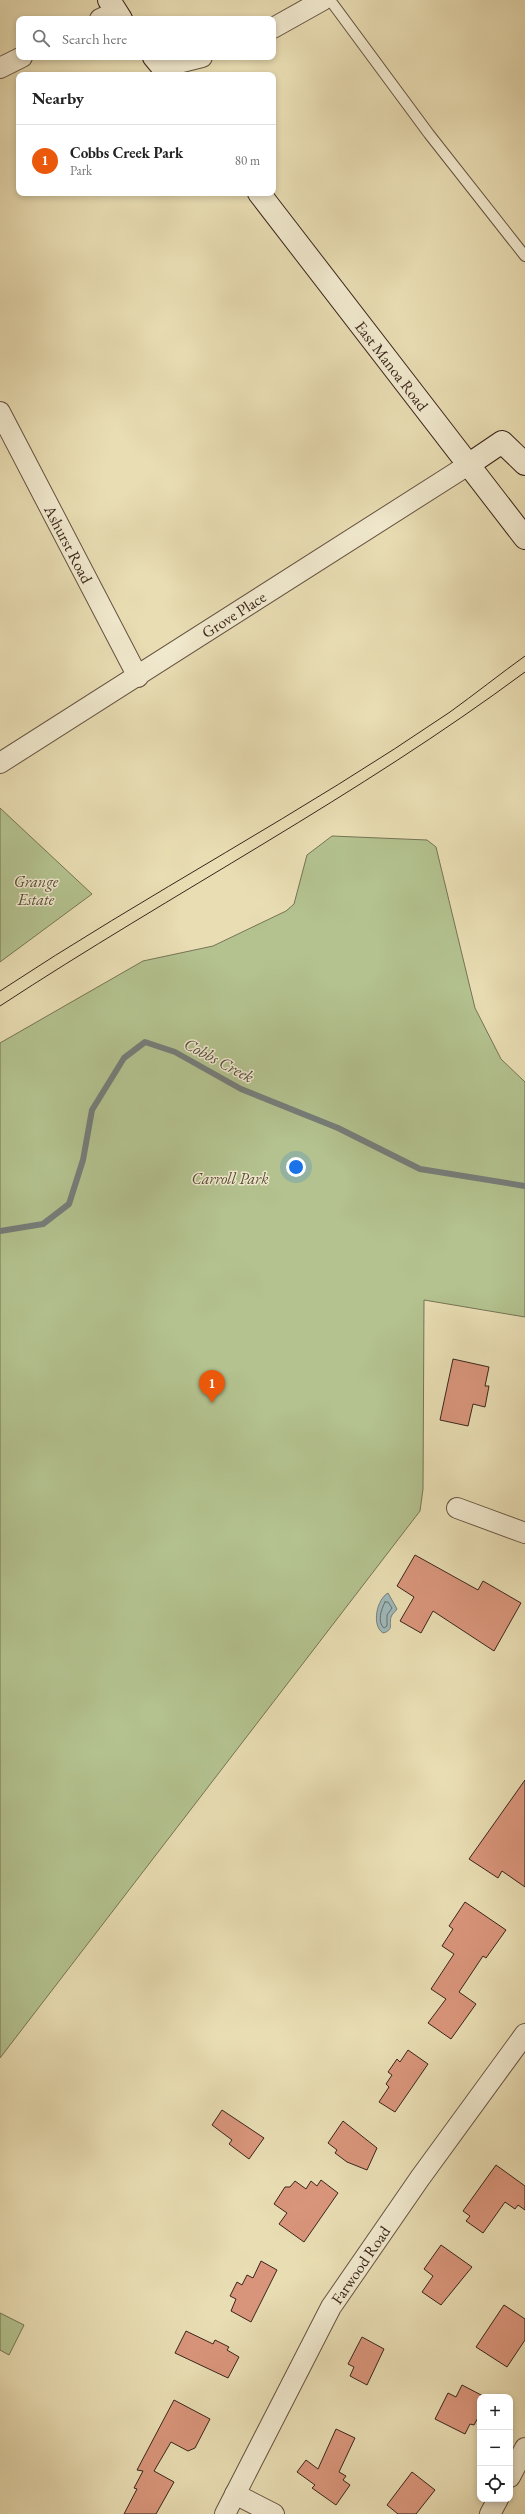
<!DOCTYPE html>
<html lang="en">
<head>
<meta charset="utf-8">
<style>
	:root { --surface:#fff; --page:#f2f2f2; --text:#222; --muted:#767676; --line:#e0e0e0; --accent:#ea580c }
	body { margin:0; font-family:"EB Garamond",serif; background:var(--page); color:var(--text) }
	.controls { position:absolute; right:12px; bottom:12px; display:grid; overflow:hidden; border-radius:8px; box-shadow:0 2px 6px #0003 }
	.controls button { width:36px; height:36px; display:grid; place-items:center; padding:0; border:0; border-bottom:1px solid var(--line); background:var(--surface); color:var(--text); font:20px sans-serif }
	.you { position:absolute; left:296px; top:1167px; width:14px; height:14px; margin:-10px; border:3px solid #fff; border-radius:50%; background:#1a73e8; box-shadow:0 0 0 6px #1a73e833 }
	.badge { display:grid; place-items:center; width:26px; height:26px; border-radius:50%; background:var(--accent); color:#fff; font-size:13px; font-weight:700 }
	.pin { position:absolute; translate:-50% -33px; filter:drop-shadow(0 1px 2px #0008) }
	.pin::after { content:''; position:absolute; top:21px; width:14px; height:12px; background:inherit; clip-path:polygon(0 0,100% 0,50% 100%) }
	.list { margin:0; padding:0; list-style:none }
	h2 { display:flex; justify-content:space-between; align-items:center; height:52px; margin:0; padding:0 16px; font-size:17px }
	h2 small { font-size:13px; font-weight:400; color:var(--muted) }
	.list li { display:grid; grid-template-columns:26px 1fr auto; gap:12px; align-items:center; box-sizing:border-box; height:72px; padding:0 16px; border-top:1px solid var(--line) }
	.list b { display:block; font-size:15px; white-space:nowrap }
	.list p { margin:0; font-size:13px; white-space:nowrap; color:var(--muted) }
	.list em { font-size:13px; font-style:normal; color:var(--muted) }
	.icon { flex:none; width:22px; height:22px; fill:none; stroke:currentColor; stroke-width:2; stroke-linecap:round; stroke-linejoin:round }
	.map { position:relative; flex:none; width:525px; height:2514px; overflow:hidden }
	.search { position:absolute; background:var(--surface); box-shadow:0 2px 6px #0003; left:16px; top:16px; width:260px; height:44px; display:flex; align-items:center; gap:10px; box-sizing:border-box; padding:0 14px; border-radius:8px; color:var(--muted); font-size:15px }
	.panel { position:absolute; background:var(--surface); box-shadow:0 2px 6px #0003; left:16px; top:72px; width:260px; height:124px; border-radius:8px }
	.map>svg:first-child { display:block }
	.green { fill:#b3c28f; stroke:#767455 }
	.water { fill:#9eb8b9; stroke:#767d7a }
	.lines { fill:none; stroke-linecap:round; stroke-linejoin:round }
	.shore { stroke:#6c6e6a; stroke-width:1 }
	.stream { stroke:#767d7a; stroke-width:6 }
	.building { fill:#d9957b; stroke:#39251b }
	.lane-casing { stroke:#655341; stroke-width:12 }
	.street-casing { stroke:#655341; stroke-width:22 }
	.secondary-casing { stroke:#39251b; stroke-width:24 }
	.lane { stroke:#f1e9ce; stroke-width:10 }
	.street { stroke:#f1e9ce; stroke-width:20 }
	.secondary { stroke:#f1e9ce; stroke-width:22 }
	.tram { stroke:#39251b; stroke-width:1 }
	.labels { text-anchor:middle; dominant-baseline:central; stroke-width:3; stroke-linejoin:round; paint-order:stroke }
	.street-label { font-size:16px; fill:#39251b; stroke:#f1e9ce }
	.park-label { font-size:16px; font-style:italic; fill:#584c38; stroke:#f1e9ce }
	.water-label { font-size:17px; font-style:italic; fill:#524a42; stroke:#f1e9ce }
</style>
</head>
<body>
<div class="map">
<svg width="525" height="2514" viewBox="0 0 525 2514">
	<rect width="100%" height="100%" fill="#e9ddb3"/>
	<filter id="stains"><feTurbulence type="fractalNoise" baseFrequency=".005" numOctaves="4"/><feColorMatrix values="0 0 0 0 .2 0 0 0 0 .09 0 0 0 0 .02 0 0 0 .5 -.17"/></filter>
	<radialGradient id="worn" r=".72"><stop offset=".6" stop-color="#630" stop-opacity="0"/><stop offset="1" stop-color="#630" stop-opacity=".3"/></radialGradient>
	<!-- green -->
	<path class="green" d="M 0,808 L 92,894 L 0,962 Z
		M 332,836 L 427,840 L 436,847 L 475,1008 L 501,1059 L 525,1082 L 525,1317 L 424,1300 L 423,1489 L 420,1511 L 0,2058 L 0,1043 L 143,961 L 213,946 L 286,911 L 294,904 L 307,855 Z
		M 0,2313 L 24,2325 L 9,2355 L 0,2350 Z"/>
	<!-- water -->
	<path class="water" d="M 388,1593 L 397,1609 C 395,1612 392,1614 391,1617 C 389,1625 394,1630 383,1633 C 371,1625 377,1599 388,1593 Z"/>
	<g class="lines">
		<!-- shore -->
		<path class="shore" d="M 385,1602 L 388,1602 L 392,1608 L 387,1615 L 387,1626 L 384,1628 C 377,1622 381,1610 385,1602 Z"/>
		<!-- stream -->
		<path class="stream" d="M 0,1231 L 43,1224 L 69,1204 L 83,1160 L 92,1110 L 124,1058 L 145,1042 L 175,1052 L 241,1089 L 338,1128 L 420,1169 L 525,1186"/>
	</g>
	<!-- building -->
	<path class="building" d="M 453,1359 L 489,1367 L 485,1386 L 489,1386 L 485,1407 L 473,1404 L 468,1426 L 440,1420 Z
		M 415,1555 L 478,1590 L 483,1581 L 521,1603 L 494,1651 L 433,1611 L 421,1633 L 400,1621 L 414,1597 L 397,1586 Z
		M 525,1780 L 525,1887 L 502,1871 L 498,1878 L 469,1859 Z
		M 465,1902 L 506,1930 L 486,1958 L 483,1956 L 459,1992 L 476,2004 L 451,2039 L 428,2023 L 446,1999 L 431,1989 L 454,1954 L 442,1946 L 453,1929 L 449,1926 Z
		M 408,2050 L 428,2064 L 395,2112 L 379,2102 L 389,2087 L 386,2084 L 392,2075 L 388,2072 L 397,2059 L 400,2062 Z
		M 222,2110 L 264,2138 L 249,2159 L 229,2144 L 232,2140 L 212,2125 Z
		M 343,2121 L 377,2148 L 367,2170 L 347,2162 L 335,2153 L 337,2150 L 328,2143 Z
		M 496,2165 L 525,2186 L 525,2210 L 518,2205 L 515,2209 L 505,2202 L 483,2233 L 466,2221 L 470,2216 L 463,2211 Z
		M 321,2180 L 338,2193 L 304,2242 L 279,2224 L 287,2213 L 274,2204 L 285,2187 L 290,2187 L 295,2181 L 306,2189 L 311,2181 L 317,2186 Z
		M 441,2245 L 472,2267 L 441,2305 L 422,2292 L 433,2276 L 424,2269 Z
		M 261,2261 L 277,2270 L 251,2322 L 231,2311 L 236,2299 L 230,2296 L 237,2282 L 242,2285 L 247,2275 L 253,2278 Z
		M 504,2305 L 525,2319 L 525,2340 L 507,2367 L 476,2347 Z
		M 186,2331 L 213,2344 L 215,2340 L 229,2347 L 227,2350 L 239,2357 L 228,2378 L 175,2353 Z
		M 362,2337 L 384,2349 L 367,2385 L 350,2376 L 354,2367 L 348,2364 Z
		M 462,2385 L 485,2397 L 480,2397 L 480,2414 L 474,2425 L 470,2424 L 465,2434 L 435,2419 L 448,2393 L 456,2397 Z
		M 174,2400 L 210,2419 L 195,2448 L 188,2451 L 171,2442 L 154,2471 L 174,2482 L 156,2514 L 124,2514 L 137,2489 L 134,2488 L 143,2471 L 137,2470 Z
		M 336,2429 L 355,2438 L 339,2472 L 346,2476 L 343,2480 L 350,2485 L 336,2505 L 312,2488 L 315,2485 L 297,2472 L 306,2460 L 318,2469 Z
		M 412,2472 L 435,2490 L 416,2514 L 398,2514 L 387,2505 Z"/>
	<g class="lines">
		<defs>
			<path id="lane" d="M 330,0 L 429,134 L 525,256"/>
			<g id="street">
				<path d="M 100,19 L 115,12"/>
				<path d="M 273,28 L 323,0"/>
				<path d="M 162,67 L 202,57"/>
				<path d="M 0,68 L 22,57"/>
				<path id="s1" d="M 0,412 L 138,677"/>
				<path id="s2" d="M 0,763 L 468,465"/>
				<path d="M 457,1508 L 525,1533"/>
				<path d="M 510,2477 L 525,2448"/>
				<path d="M 235,2494 L 274,2514"/>
				<path id="s3" d="M 225,2514 L 331,2307 L 420,2178 L 525,2034"/>
				<path d="M 490,2514 L 498,2499"/>
			</g>
			<g id="secondary">
				<path d="M 109,0 L 121,19"/>
				<path d="M 154,57 L 169,75"/>
				<path id="s4" d="M 259,193 L 525,538"/>
				<path d="M 468,465 L 502,442 L 525,464"/>
			</g>
		</defs>
		<!-- lane casing -->
		<use href="#lane" class="lane-casing"/>
		<!-- street casing -->
		<use href="#street" class="street-casing"/>
		<!-- secondary casing -->
		<use href="#secondary" class="secondary-casing"/>
		<!-- lane -->
		<use href="#lane" class="lane"/>
		<!-- street -->
		<use href="#street" class="street"/>
		<!-- secondary -->
		<use href="#secondary" class="secondary"/>
		<!-- tram -->
		<path class="tram" d="M 0,991 C 147,894 304,812 450,712 C 475,694 500,674 525,656
			M 0,1006 C 174,892 358,796 525,672"/>
	</g>
	<g class="labels">
		<!-- street labels -->
		<g class="street-label">
			<text stroke="none"><textPath href="#s4" startOffset="218">East Manoa Road</textPath></text>
			<text stroke="none"><textPath href="#s1" startOffset="149">Ashurst Road</textPath></text>
			<text stroke="none"><textPath href="#s2" startOffset="277">Grove Place</textPath></text>
			<text stroke="none"><textPath href="#s3" startOffset="284">Farwood Road</textPath></text>
		</g>
		<!-- park labels -->
		<g class="park-label">
			<text x="36" y="881">Grange<tspan x="36" dy="18">Estate</tspan></text>
			<text x="230" y="1178">Carroll Park</text>
		</g>
		<!-- water labels -->
		<g class="water-label">
			<text transform="translate(219 1060) rotate(28)">Cobbs Creek</text>
		</g>
	</g>
	<rect width="100%" height="100%" filter="url(#stains)"/>
	<rect width="100%" height="100%" fill="url(#worn)"/>
</svg>
<div class="controls">
<button>+</button>
<button>−</button>
<button><svg class="icon" aria-label="locate" viewBox="0 0 24 24"><circle cx="12" cy="12" r="6"/><path d="M12 2v4M12 18v4M2 12h4M18 12h4"/></svg></button>
</div>
<div class="you"></div>
<div class="pin badge" style="left:212px;top:1403px">1</div>
<div class="search"><svg class="icon" aria-label="search" viewBox="0 0 24 24"><circle cx="10" cy="10" r="6"/><path d="M15 15l6 6"/></svg>Search here</div>
<section class="panel">
<h2>Nearby<small></small></h2>
<ul class="list">
<li><span class="badge">1</span><div><b>Cobbs Creek Park</b><p>Park</p></div><em>80 m</em></li>
</ul>
</section>
</div>
</body>
</html>
